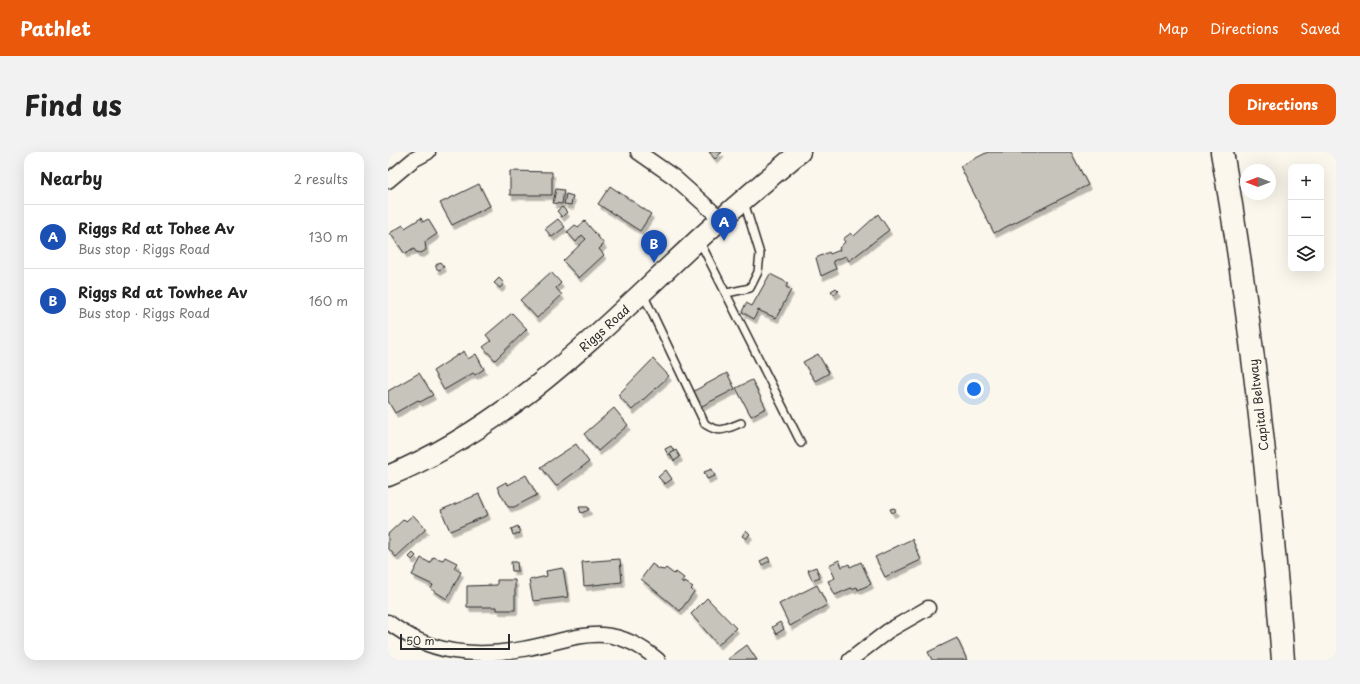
<!DOCTYPE html>
<html lang="en">
<head>
<meta charset="utf-8">
<style>
	:root { --surface:#fff; --page:#f2f2f2; --text:#222; --muted:#767676; --line:#e0e0e0; --accent:#ea580c }
	body { margin:0; font-family:"Playpen Sans",sans-serif; background:var(--page); color:var(--text) }
	.controls { position:absolute; right:12px; top:12px; display:grid; overflow:hidden; border-radius:8px; box-shadow:0 4px 16px #0002 }
	.controls button { width:36px; height:36px; display:grid; place-items:center; padding:0; border:0; border-bottom:1px solid var(--line); background:var(--surface); color:var(--text); font:20px sans-serif }
	.compass { position:absolute; left:852px; top:12px; width:36px; height:36px; border-radius:50%; background:var(--surface); box-shadow:0 4px 16px #0002; rotate:270deg }
	.scale { position:absolute; left:12px; bottom:10px; width:110px; box-sizing:border-box; padding-left:4px; border:2px solid #2b2b2b; border-top:0; font-size:11px; line-height:14px; white-space:nowrap; color:#2b2b2b; -webkit-text-stroke:3px #fbf7ec; paint-order:stroke }
	.you { position:absolute; left:586px; top:237px; width:14px; height:14px; margin:-10px; border:3px solid #fff; border-radius:50%; background:#1a73e8; box-shadow:0 0 0 6px #1a73e833 }
	.badge { display:grid; place-items:center; width:26px; height:26px; border-radius:50%; background:var(--accent); color:#fff; font-size:13px; font-weight:700 }
	.pin { position:absolute; translate:-50% -33px; filter:drop-shadow(0 1px 2px #0008) }
	.pin::after { content:''; position:absolute; top:21px; width:14px; height:12px; background:inherit; clip-path:polygon(0 0,100% 0,50% 100%) }
	.list { margin:0; padding:0; list-style:none }
	h2 { display:flex; justify-content:space-between; align-items:center; height:52px; margin:0; padding:0 16px; font-size:17px }
	h2 small { font-size:13px; font-weight:400; color:var(--muted) }
	.list li { display:grid; grid-template-columns:26px 1fr auto; gap:12px; align-items:center; box-sizing:border-box; height:64px; padding:0 16px; border-top:1px solid var(--line) }
	.list b { display:block; font-size:15px; white-space:nowrap }
	.list p { margin:0; font-size:13px; white-space:nowrap; color:var(--muted) }
	.list em { font-size:13px; font-style:normal; color:var(--muted) }
	.icon { flex:none; width:22px; height:22px; fill:none; stroke:currentColor; stroke-width:2; stroke-linecap:round; stroke-linejoin:round }
	.map { position:relative; flex:none; width:948px; height:508px; overflow:hidden; border-radius:12px }
	header { display:flex; align-items:center; gap:24px; box-sizing:border-box; height:56px; padding:0 20px; background:var(--accent); color:#fff }
	header strong { font-size:19px }
	nav { display:flex; gap:22px; margin-inline-start:auto; font-size:14px }
	.intro { display:flex; align-items:center; justify-content:space-between; box-sizing:border-box; height:96px; padding:0 24px }
	h1 { margin:0; font-size:28px }
	.button { padding:10px 18px; border-radius:12px; background:var(--accent); color:#fff; font-size:14px; font-weight:700 }
	main { display:flex; gap:24px; padding:0 24px }
	aside { flex:1; background:var(--surface); border-radius:12px; box-shadow:0 4px 16px #0002 }
	.map>svg:first-child { display:block }
	.building { fill:#c7c4bc; stroke:#2b2b2b; filter:url(#shadow) }
	.lines { fill:none; stroke-linecap:round; stroke-linejoin:round }
	.lane-casing { stroke:#2b2b2b; stroke-width:10 }
	.street-casing { stroke:#2b2b2b; stroke-width:17 }
	.secondary-casing { stroke:#2b2b2b; stroke-width:23 }
	.highway-casing { stroke:#2b2b2b; stroke-width:25 }
	.lane { stroke:#fbf7ec; stroke-width:7 }
	.street { stroke:#fbf7ec; stroke-width:14 }
	.secondary { stroke:#fbf7ec; stroke-width:20 }
	.highway { stroke:#fbf7ec; stroke-width:22 }
	.labels { text-anchor:middle; dominant-baseline:central; stroke-width:3; stroke-linejoin:round; paint-order:stroke }
	.street-label { font-size:12px; fill:#2b2b2b; stroke:#fbf7ec }
</style>
</head>
<body>
<header>
<strong>Pathlet</strong>
<nav><a>Map</a><a>Directions</a><a>Saved</a></nav>
</header>
<div class="intro"><h1>Find us</h1><a class="button">Directions</a></div>
<main>
<aside>
<h2>Nearby<small>2 results</small></h2>
<ul class="list">
<li><span class="badge" style="background:#1a4fb4">A</span><div><b>Riggs Rd at Tohee Av</b><p>Bus stop · Riggs Road</p></div><em>130 m</em></li>
<li><span class="badge" style="background:#1a4fb4">B</span><div><b>Riggs Rd at Towhee Av</b><p>Bus stop · Riggs Road</p></div><em>160 m</em></li>
</ul>
</aside>
<div class="map">
<svg width="948" height="508" viewBox="0 0 948 508">
	<defs>
		<filter id="shadow"><feDropShadow dx="2.5" dy="4.5" stdDeviation="0" flood-color="#0004"/></filter>
	</defs>
	<rect width="100%" height="100%" fill="#fbf7ec"/>
	<filter id="ink" filterUnits="userSpaceOnUse"><feTurbulence type="fractalNoise" baseFrequency=".025" numOctaves="2"/><feDisplacementMap in="SourceGraphic" scale="8" xChannelSelector="R" yChannelSelector="G"/><feConvolveMatrix kernelMatrix="1 2 1 2 8 2 1 2 1" color-interpolation-filters="sRGB"/></filter>
	<g filter="url(#ink)">
		<!-- building -->
		<path class="building" d="M 321,0 L 334,0 L 327,7 Z
			M 600,0 L 683,0 L 700,33 L 606,81 L 572,14 Z
			M 122,19 L 164,20 L 164,43 L 122,43 Z
			M 91,32 L 102,54 L 64,73 L 52,51 Z
			M 222,34 L 263,62 L 252,79 L 210,52 Z
			M 168,37 L 176,38 L 174,52 L 165,51 Z
			M 178,42 L 185,44 L 183,53 L 176,52 Z
			M 174,55 L 179,60 L 174,65 L 169,59 Z
			M 490,62 L 501,78 L 461,109 L 458,104 L 445,109 L 448,117 L 433,124 L 428,106 L 441,100 L 442,102 L 452,98 L 451,96 L 457,90 L 455,87 L 463,81 L 466,84 Z
			M 33,66 L 35,70 L 40,67 L 49,82 L 37,90 L 38,98 L 33,101 L 28,100 L 26,97 L 17,102 L 2,81 L 15,73 L 17,76 Z
			M 170,67 L 177,75 L 164,85 L 157,77 Z
			M 197,69 L 216,92 L 211,97 L 216,103 L 191,126 L 175,109 L 198,87 L 194,83 L 188,90 L 179,80 L 187,73 L 190,75 Z
			M 52,110 L 56,115 L 51,118 L 48,116 L 48,113 Z
			M 163,120 L 173,131 L 168,136 L 174,143 L 149,166 L 132,148 Z
			M 382,122 L 400,131 L 398,135 L 403,138 L 388,166 L 370,158 L 366,167 L 354,160 L 358,151 L 364,154 Z
			M 111,126 L 116,131 L 112,136 L 106,131 Z
			M 448,136 L 451,139 L 446,143 L 443,139 Z
			M 124,161 L 139,177 L 107,208 L 95,195 L 103,189 L 98,183 Z
			M 76,199 L 80,207 L 88,202 L 96,217 L 87,223 L 85,221 L 56,238 L 45,219 Z
			M 430,202 L 441,221 L 427,229 L 415,210 Z
			M 265,207 L 281,224 L 244,258 L 230,243 Z
			M 31,221 L 45,243 L 32,250 L 30,248 L 7,261 L 0,249 L 0,239 Z
			M 339,221 L 347,237 L 312,255 L 304,240 Z
			M 364,228 L 378,256 L 363,264 L 348,236 Z
			M 226,256 L 240,273 L 210,299 L 196,282 Z
			M 188,292 L 201,310 L 168,334 L 153,315 Z
			M 283,294 L 286,299 L 280,303 L 277,297 Z
			M 288,298 L 292,305 L 286,309 L 282,302 Z
			M 324,317 L 327,324 L 319,327 L 316,320 Z
			M 278,318 L 284,327 L 277,332 L 270,325 Z
			M 138,323 L 149,343 L 126,355 L 120,355 L 109,335 L 118,330 L 120,333 Z
			M 91,342 L 100,363 L 62,379 L 53,358 Z
			M 191,355 L 200,355 L 201,358 L 193,361 Z
			M 506,356 L 508,359 L 504,361 L 502,357 Z
			M 25,363 L 38,377 L 8,405 L 0,396 L 0,382 L 16,367 L 18,369 Z
			M 130,374 L 132,381 L 125,383 L 123,377 Z
			M 358,378 L 362,382 L 358,387 L 354,384 Z
			M 524,387 L 533,408 L 497,425 L 487,405 Z
			M 25,401 L 28,404 L 24,408 L 21,405 Z
			M 45,405 L 55,408 L 57,405 L 69,411 L 66,416 L 73,420 L 59,447 L 43,437 L 45,433 L 24,423 L 33,406 L 42,411 Z
			M 380,405 L 382,409 L 374,413 L 372,409 Z
			M 232,407 L 234,430 L 196,434 L 194,410 Z
			M 451,408 L 454,415 L 461,412 L 462,415 L 473,410 L 483,432 L 470,438 L 469,435 L 464,437 L 463,436 L 447,443 L 440,429 L 447,426 L 441,413 Z
			M 123,410 L 129,410 L 130,419 L 124,419 Z
			M 264,412 L 271,417 L 276,418 L 278,416 L 286,422 L 288,420 L 296,426 L 293,430 L 296,432 L 297,430 L 305,435 L 303,437 L 306,440 L 292,459 L 253,427 Z
			M 428,415 L 432,425 L 424,428 L 420,418 Z
			M 175,416 L 180,445 L 145,449 L 141,428 L 159,424 L 158,419 Z
			M 109,428 L 127,428 L 127,458 L 109,458 L 109,455 L 79,455 L 79,434 L 109,433 Z
			M 429,433 L 439,453 L 402,474 L 391,452 Z
			M 319,446 L 348,476 L 330,493 L 303,462 Z
			M 392,470 L 396,477 L 388,482 L 384,475 Z
			M 569,486 L 579,508 L 544,508 L 540,500 Z
			M 359,493 L 369,508 L 341,508 L 340,507 Z"/>
		<g class="lines">
			<defs>
				<path id="lane" d="M 311,88 L 413,291
					M 339,141 L 362,136 L 370,120 L 372,102 L 356,50
					M 255,142 L 317,272 C 332,282 337,277 353,271"/>
				<path id="street" d="M 250,0 L 286,25 L 334,68
					M 0,29 L 25,8 L 40,0
					M 0,470 C 42,502 85,506 135,497 C 190,487 220,466 270,508
					M 462,508 L 500,479 L 540,456"/>
				<path id="secondary" d="M 0,324 C 124,273 215,176 311,87 C 344,57 378,28 412,0"/>
				<path id="highway" d="M 834,0 C 864,168 882,338 895,508"/>
			</defs>
			<!-- lane casing -->
			<use href="#lane" class="lane-casing"/>
			<!-- street casing -->
			<use href="#street" class="street-casing"/>
			<!-- secondary casing -->
			<use href="#secondary" class="secondary-casing"/>
			<!-- highway casing -->
			<use href="#highway" class="highway-casing"/>
			<!-- lane -->
			<use href="#lane" class="lane"/>
			<!-- street -->
			<use href="#street" class="street"/>
			<!-- secondary -->
			<use href="#secondary" class="secondary"/>
			<!-- highway -->
			<use href="#highway" class="highway"/>
		</g>
	</g>
	<g class="labels">
		<!-- street labels -->
		<g class="street-label">
			<text transform="translate(216 176) rotate(-42)">Riggs Road</text>
			<text transform="translate(870 253) rotate(-97)">Capital Beltway</text>
		</g>
	</g>
</svg>
<div class="controls">
<button>+</button>
<button>−</button>
<button><svg class="icon" aria-label="layers" viewBox="0 0 24 24"><path d="M12 4l9 5-9 5-9-5zM3 14l9 5 9-5"/></svg></button>
</div>
<svg class="compass" viewBox="-18 -18 36 36"><path d="M0-13l5 13h-10z" fill="#e53935"/><path d="M0 13l5-13h-10z" fill="#767676"/></svg>
<div class="scale">50 m</div>
<div class="you"></div>
<div class="pin badge" style="left:336px;top:89px;background:#1a4fb4">A</div>
<div class="pin badge" style="left:266px;top:111px;background:#1a4fb4">B</div>
</div>
</main>
</body>
</html>
